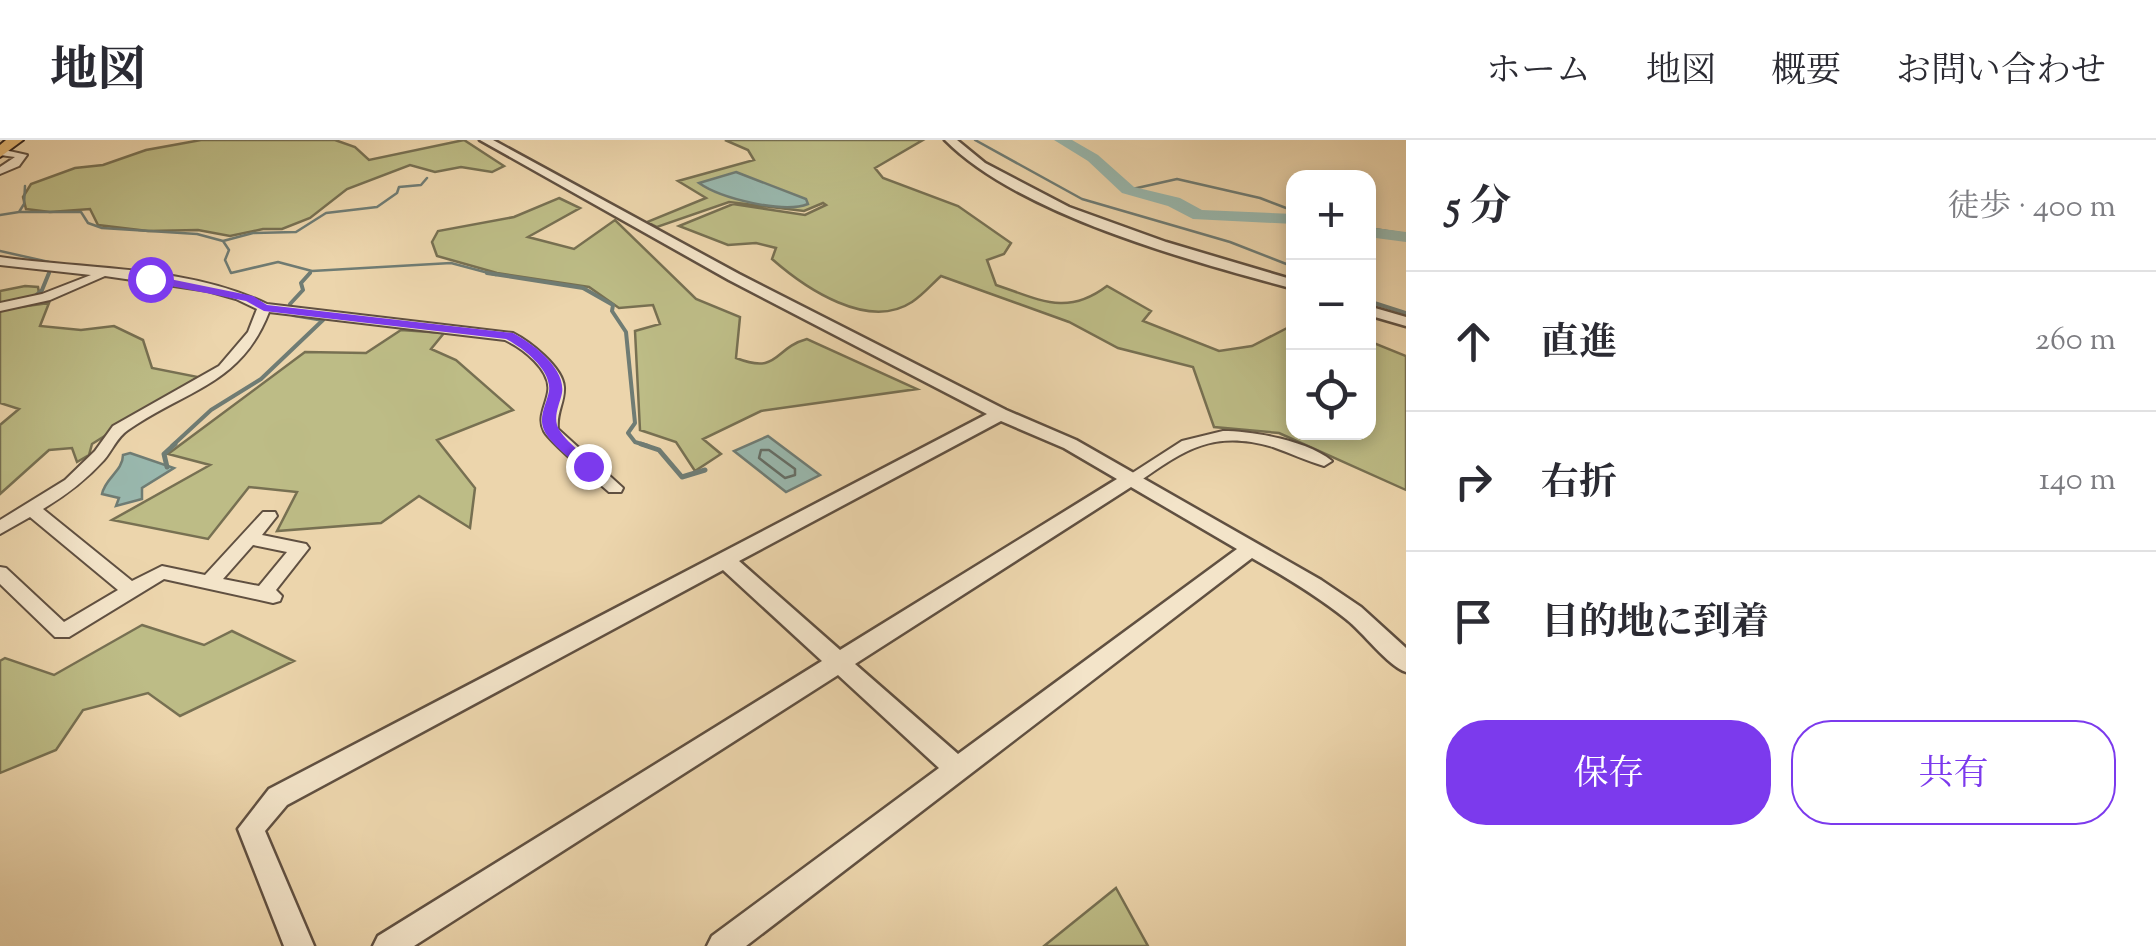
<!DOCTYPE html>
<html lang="ja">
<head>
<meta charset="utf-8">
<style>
	:root { --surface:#fff; --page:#f7f7f7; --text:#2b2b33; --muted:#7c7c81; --line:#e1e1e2; --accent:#7c3aed }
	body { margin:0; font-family:"Sorts Mill Goudy","Noto Serif JP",serif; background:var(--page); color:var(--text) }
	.controls { position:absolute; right:30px; top:30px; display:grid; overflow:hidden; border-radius:20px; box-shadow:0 5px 15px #0003 }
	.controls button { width:90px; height:90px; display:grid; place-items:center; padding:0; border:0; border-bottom:2px solid var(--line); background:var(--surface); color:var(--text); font:50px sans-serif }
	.stop { position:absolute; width:30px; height:30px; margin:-22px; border:8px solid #7c3aed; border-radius:50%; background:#fff }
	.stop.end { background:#7c3aed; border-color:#fff; box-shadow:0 2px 10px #0008 }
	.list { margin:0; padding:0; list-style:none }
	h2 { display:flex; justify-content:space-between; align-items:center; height:130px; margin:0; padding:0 40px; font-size:42px }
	h2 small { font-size:32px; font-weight:400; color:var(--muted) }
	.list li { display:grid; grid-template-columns:65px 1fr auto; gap:30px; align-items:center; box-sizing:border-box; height:140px; padding:0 40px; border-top:2px solid var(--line) }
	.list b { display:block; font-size:38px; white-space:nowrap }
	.list em { font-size:32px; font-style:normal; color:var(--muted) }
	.actions { display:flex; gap:20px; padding:30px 40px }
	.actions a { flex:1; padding:22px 0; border:2px solid var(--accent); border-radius:40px; text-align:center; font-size:35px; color:var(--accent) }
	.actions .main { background:var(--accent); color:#fff }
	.icon { flex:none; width:55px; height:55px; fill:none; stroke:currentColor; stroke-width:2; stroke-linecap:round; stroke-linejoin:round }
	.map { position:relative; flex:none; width:1406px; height:806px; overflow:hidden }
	header { display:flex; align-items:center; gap:60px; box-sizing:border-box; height:140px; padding:0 50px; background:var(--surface); border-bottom:2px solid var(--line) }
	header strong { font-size:48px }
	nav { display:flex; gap:55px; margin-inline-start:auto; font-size:35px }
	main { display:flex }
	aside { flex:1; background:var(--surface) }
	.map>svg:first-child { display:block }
	.green { fill:#bdbc86; stroke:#777052; stroke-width:2.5 }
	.water { fill:#99b8ae; stroke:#6f7c74; stroke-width:2.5 }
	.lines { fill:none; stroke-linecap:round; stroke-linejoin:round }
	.shore { stroke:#656e66; stroke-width:2.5 }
	.stream-far2 { stroke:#6f7c74; stroke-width:2.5 }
	.stream-far1 { stroke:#6f7c74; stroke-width:4 }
	.stream { stroke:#6f7c74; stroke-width:5 }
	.river { fill:#99b8ae; fill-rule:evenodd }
	.minor-casing { stroke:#605041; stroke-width:4 }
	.tertiary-casing { stroke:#605041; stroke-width:5 }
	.trunk-casing { stroke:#31231d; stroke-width:4 }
	.minor { fill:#f3e4c9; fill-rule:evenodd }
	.tertiary { fill:#f3e4c9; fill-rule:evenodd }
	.trunk { fill:#e6ba76; fill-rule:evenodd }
	.route { fill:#7c3aed }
</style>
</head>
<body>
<header>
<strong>地図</strong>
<nav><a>ホーム</a><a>地図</a><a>概要</a><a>お問い合わせ</a></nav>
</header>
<main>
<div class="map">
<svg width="1406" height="806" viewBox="0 0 1406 806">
	<rect width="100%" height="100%" fill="#ecd5ac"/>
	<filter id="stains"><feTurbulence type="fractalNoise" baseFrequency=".002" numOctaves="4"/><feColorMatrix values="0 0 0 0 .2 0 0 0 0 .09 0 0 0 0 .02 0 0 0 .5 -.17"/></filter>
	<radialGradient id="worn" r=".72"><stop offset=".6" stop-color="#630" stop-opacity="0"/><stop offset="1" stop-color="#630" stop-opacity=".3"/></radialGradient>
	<!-- green -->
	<path class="green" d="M 201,0 L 335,0 L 355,7 L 369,20 L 464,0 L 504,26 L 492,32 L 461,27 L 435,32 L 410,25 L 347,49 L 310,78 L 282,89 L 263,89 L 230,96 L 198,90 L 148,91 L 98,85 L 90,69 L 50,72 L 26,69 L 23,57 L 31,44 L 75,28 L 103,25 L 146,10 Z
		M 725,0 L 923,0 L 875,28 L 883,38 L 958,66 L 1011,103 L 1004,114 L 987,120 L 996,145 C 1039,159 1066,177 1107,146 L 1151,171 L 1143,181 L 1219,211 L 1252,206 L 1293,185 L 1294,292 L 1368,292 L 1369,201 L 1406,216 L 1406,350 L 1279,293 L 1214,287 L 1193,227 L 1118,208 L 1069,182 L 941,136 C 932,144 923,155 912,162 C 868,191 805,148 772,119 L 776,108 L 756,103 L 728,105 L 679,86 L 733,64 L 805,75 L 826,65 L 823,63 L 804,71 L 729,62 L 657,87 L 647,82 L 706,58 L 678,41 L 754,20 L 748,10 Z
		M 559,58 L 580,68 L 528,97 L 574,109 L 615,80 L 696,159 L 740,177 L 736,218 C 780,235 773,208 807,199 L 917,249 L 761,271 L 703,299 L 721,314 L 695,331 L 676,302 L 640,290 L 635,191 L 660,184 L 653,165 L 619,168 L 589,147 L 497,133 L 437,116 L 432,102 L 438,91 L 514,77 Z
		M 25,146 L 38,147 L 39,153 L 12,168 L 49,163 L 40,186 L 81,190 L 114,186 L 143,200 L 152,228 L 198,237 L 92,304 L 89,315 L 77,322 L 72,308 L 49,310 L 0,354 L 0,285 L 19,269 L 0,263 L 0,151 Z
		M 401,190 L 444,193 L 431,209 L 456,220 L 513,270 L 437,300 L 475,348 L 470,388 L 419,356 L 381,383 L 277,391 L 297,352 L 249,347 L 208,399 L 112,380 L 210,325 L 168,314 L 305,212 L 366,213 Z
		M 142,485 L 204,505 L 232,491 L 294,521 L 180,576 L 148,553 L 83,570 L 56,610 L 0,633 L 0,521 L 5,518 L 54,535 Z
		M 1116,748 L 1148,806 L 1044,806 Z"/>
	<!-- water -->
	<path class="water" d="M 736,32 L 806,59 L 808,64 C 783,74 720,58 699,43 Z
		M 768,296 L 820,335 L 786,352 L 734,311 Z
		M 130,313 L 174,328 L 142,348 L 142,359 L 116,366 L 119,358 L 102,354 C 105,338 123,331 123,315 Z"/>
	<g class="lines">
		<!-- shore -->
		<path class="shore" d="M 761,310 L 769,310 L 795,329 L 795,335 L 785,338 L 759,318 Z"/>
		<!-- stream-far2 -->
		<path class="stream-far2" d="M 975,0 L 1082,59 L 1230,102 L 1294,127
			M 1128,50 L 1177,39 L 1260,58 L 1294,71
			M 19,72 L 81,72 L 88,83 L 102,88 L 197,94 L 223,101 L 229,110 L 225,120 L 231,133 L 278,122 L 312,131 L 451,123 L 496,135
			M 0,75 L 19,72 L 24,64 L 25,46
			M 1368,88 L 1406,94
			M 223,101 L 253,93 L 296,92 L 326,73 L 377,67 L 397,53 L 399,47 L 421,45 L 427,38
			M 0,111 L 49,122 L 52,126 L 48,135
			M 308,135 L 311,131"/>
		<!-- stream-far1 -->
		<path class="stream-far1" d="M 487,133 L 583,148 L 613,165 L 612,171 L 626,192 L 635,283 L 628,293 L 635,302 L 648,306
			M 32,159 L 42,150 L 49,133
			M 1368,161 L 1406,173
			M 172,306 L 211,270 L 261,239 L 323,180 L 293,175 L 290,164 L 303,150 L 301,143 L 310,133"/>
		<!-- stream -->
		<path class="stream" d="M 641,304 L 659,310 L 682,337 L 705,330
			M 167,327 L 164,314 L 175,304"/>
		<!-- river -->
		<path class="river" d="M 1054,0 L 1072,0 L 1098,15 L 1134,47 L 1180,58 L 1202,70 L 1294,74 L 1294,84 L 1193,79 L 1168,66 L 1122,53 L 1088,21 Z
			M 1368,87 L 1406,92 L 1406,102 L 1368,97 Z"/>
		<defs>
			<path id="minor" d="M 0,9 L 27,15 L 19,26 L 0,34 L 0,27 L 15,17 L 0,15 Z
				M 0,117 C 88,130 185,125 267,164 L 513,193 C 529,201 563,227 564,247 C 565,262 556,273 558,289 L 623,348 L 621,352 L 609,352 C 596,340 550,303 544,291 C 537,278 546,265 548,252 C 552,230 522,208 505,200 L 269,172 C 241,245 185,250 128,290 C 117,297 112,311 104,320 C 85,341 66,355 43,369 L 132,441 L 162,426 L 205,435 L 263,372 L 275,372 L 277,376 L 262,395 L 306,404 L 309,408 L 276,450 L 282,456 L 280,461 L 273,463 L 164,439 L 69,497 L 55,497 L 0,444 L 0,427 L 6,428 L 64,482 L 118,450 L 30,377 L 0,394 L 0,380 L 65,340 L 95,311 L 113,286 L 219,226 L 248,192 L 257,169 L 236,159 L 208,151 L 105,136 L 50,160 L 0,171 L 0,163 L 42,154 L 91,135 L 0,125 ZM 253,405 L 287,412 L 259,446 L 223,439 Z
				M 1223,291 C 1254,291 1308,301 1332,321 L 1324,326 C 1307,321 1290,313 1273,307 C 1213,289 1184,310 1137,343 L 1131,344 L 1123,339 L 1182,301 Z"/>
			<path id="tertiary" d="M 480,0 L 493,0 L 739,134 L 1006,270 L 1076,300 L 1321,440 L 1361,467 L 1406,508 L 1406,532 C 1388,526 1363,492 1346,479 C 1317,456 1284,436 1252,418 L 746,806 L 707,806 L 712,796 L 939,628 L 838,535 L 414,806 L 373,806 L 378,796 L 822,521 L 723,430 L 287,665 L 265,691 L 314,806 L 284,806 L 238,689 L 269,649 L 987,274 L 729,140 ZM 1001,281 L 1064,308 L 1117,339 L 840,510 L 739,421 ZM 1131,347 L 1237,409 L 958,614 L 855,524 Z
				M 945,0 L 957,0 L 985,23 L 1069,67 L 1166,102 L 1294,140 L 1294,149 C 1191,121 1019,75 945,0 Z
				M 1368,166 L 1406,177 L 1406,186 L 1368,175 Z"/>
			<path id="trunk" d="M 6,0 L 23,0 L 0,17 L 0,5 Z"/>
		</defs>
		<!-- minor casing -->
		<use href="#minor" class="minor-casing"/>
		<!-- tertiary casing -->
		<use href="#tertiary" class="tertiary-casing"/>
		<!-- trunk casing -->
		<use href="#trunk" class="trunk-casing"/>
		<!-- minor -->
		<use href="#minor" class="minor"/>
		<!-- tertiary -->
		<use href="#tertiary" class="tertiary"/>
		<!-- trunk -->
		<use href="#trunk" class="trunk"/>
	</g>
	<!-- route -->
	<path class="route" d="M 150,135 L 253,156 L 267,165 L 513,193 C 532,203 566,228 562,253 C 560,263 554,274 557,285 C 562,300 585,314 596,326 L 583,330 C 572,319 550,304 544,290 C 538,277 547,263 549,251 C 552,230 523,208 506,199 L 264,171 L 246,161 L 146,141 Z"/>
	<rect width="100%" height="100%" filter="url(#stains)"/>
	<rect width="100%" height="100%" fill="url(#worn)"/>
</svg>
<div class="controls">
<button>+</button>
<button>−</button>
<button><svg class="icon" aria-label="locate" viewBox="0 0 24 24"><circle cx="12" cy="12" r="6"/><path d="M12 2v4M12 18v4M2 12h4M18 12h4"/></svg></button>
</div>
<div class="stop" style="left:150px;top:139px"></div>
<div class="stop end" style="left:588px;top:326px"></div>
</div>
<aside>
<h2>5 分<small>徒歩 · 400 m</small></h2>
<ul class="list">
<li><svg class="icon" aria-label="ahead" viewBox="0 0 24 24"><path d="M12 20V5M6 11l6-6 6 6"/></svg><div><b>直進</b></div><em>260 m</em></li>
<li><svg class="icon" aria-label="right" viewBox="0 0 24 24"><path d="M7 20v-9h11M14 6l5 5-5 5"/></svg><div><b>右折</b></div><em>140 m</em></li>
<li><svg class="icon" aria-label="arrive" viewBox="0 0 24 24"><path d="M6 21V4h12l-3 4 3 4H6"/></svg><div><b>目的地に到着</b></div></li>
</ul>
<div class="actions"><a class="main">保存</a><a>共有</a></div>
</aside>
</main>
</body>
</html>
